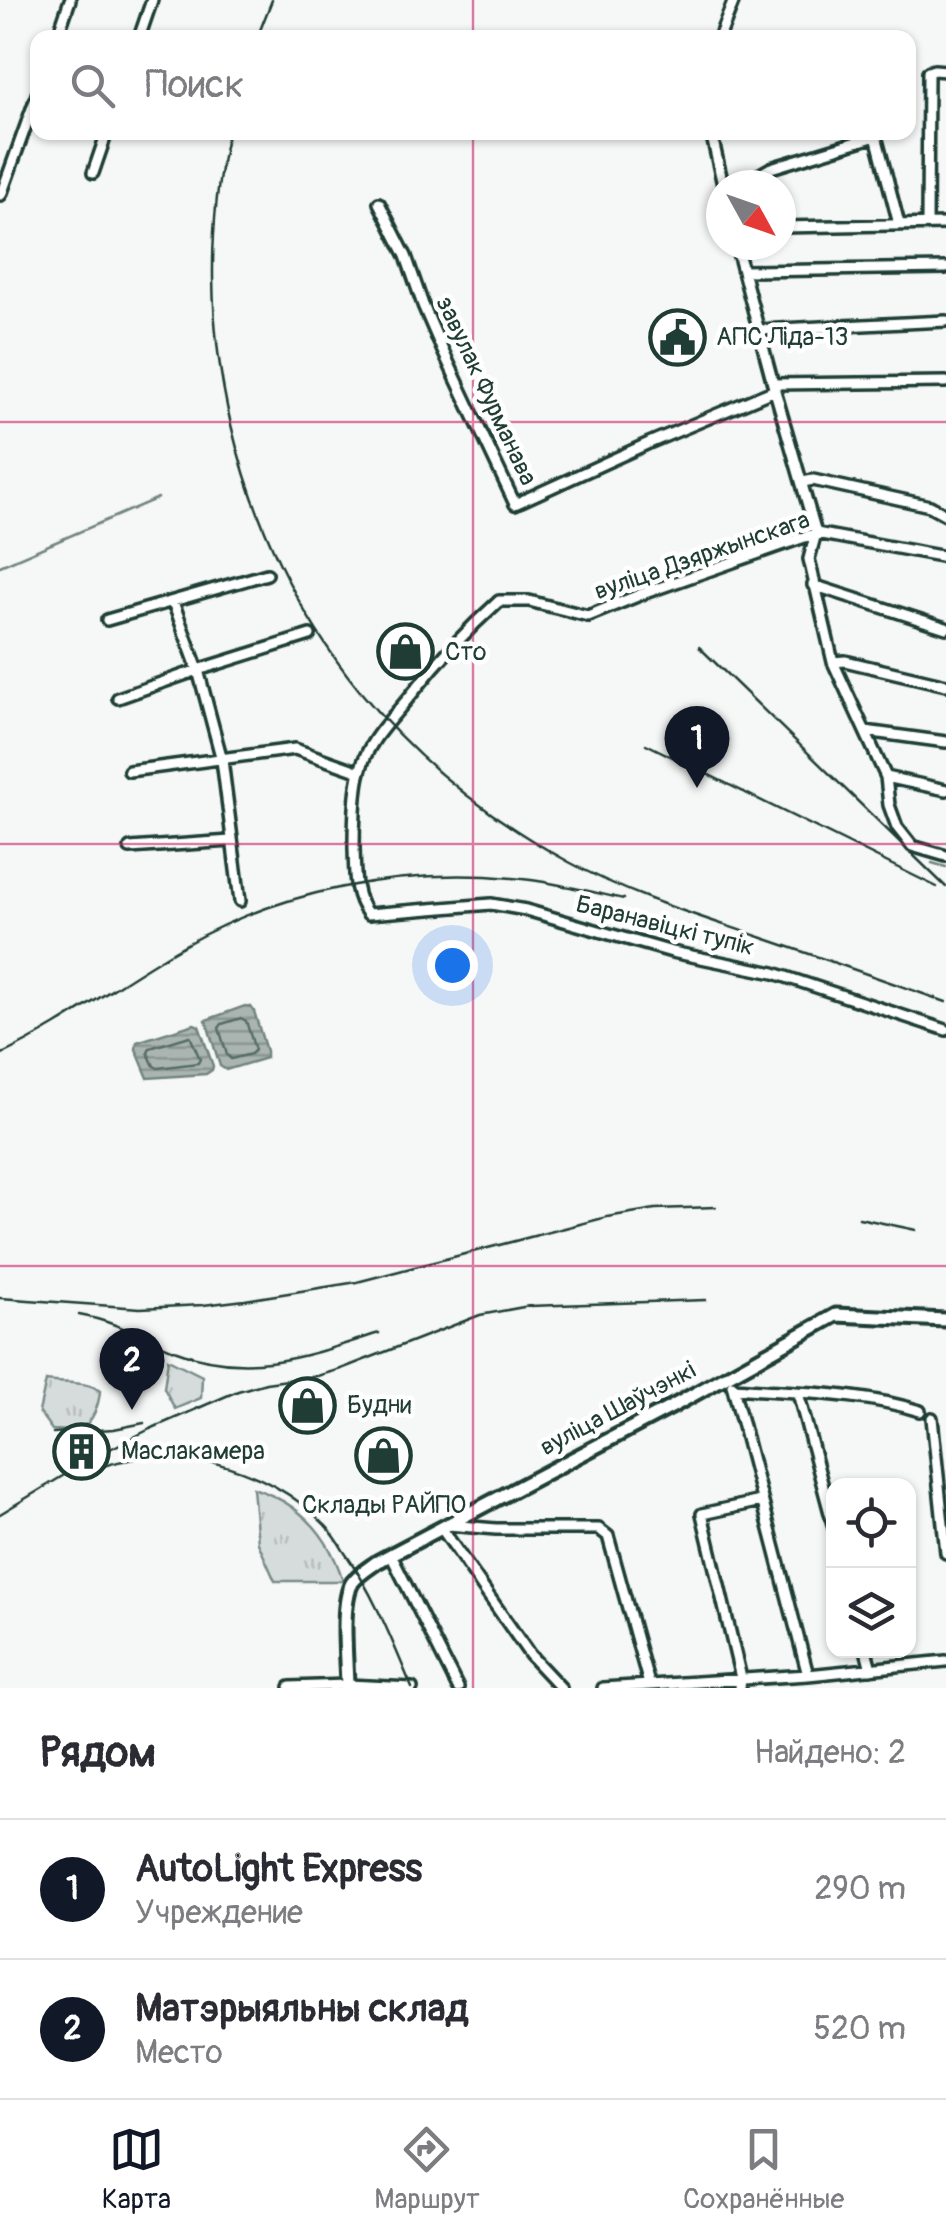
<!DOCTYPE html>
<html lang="ru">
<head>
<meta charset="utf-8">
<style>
	:root { --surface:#fff; --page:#f7f7f7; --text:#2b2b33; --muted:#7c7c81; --line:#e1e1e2; --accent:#111827 }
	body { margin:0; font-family:Pangolin,sans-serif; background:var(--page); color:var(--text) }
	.controls { position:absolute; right:30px; bottom:30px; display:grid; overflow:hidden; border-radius:20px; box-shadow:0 2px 8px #0004 }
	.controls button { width:90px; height:90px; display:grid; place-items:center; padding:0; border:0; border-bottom:2px solid var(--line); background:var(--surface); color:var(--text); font:50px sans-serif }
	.compass { position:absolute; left:706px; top:170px; width:90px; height:90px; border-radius:50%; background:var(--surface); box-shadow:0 2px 8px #0004; rotate:130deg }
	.you { position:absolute; left:452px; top:965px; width:35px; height:35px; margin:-25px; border:8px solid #fff; border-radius:50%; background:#1a73e8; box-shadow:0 0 0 15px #1a73e833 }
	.badge { display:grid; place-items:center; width:65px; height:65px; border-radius:50%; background:var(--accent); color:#fff; font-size:32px; font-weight:700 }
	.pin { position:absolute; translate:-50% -82px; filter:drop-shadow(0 2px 5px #0008) }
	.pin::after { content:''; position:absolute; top:52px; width:35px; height:30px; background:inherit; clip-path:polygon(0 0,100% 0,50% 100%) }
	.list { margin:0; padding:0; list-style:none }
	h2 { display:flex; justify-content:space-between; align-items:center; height:130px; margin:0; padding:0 40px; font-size:42px }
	h2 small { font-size:32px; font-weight:400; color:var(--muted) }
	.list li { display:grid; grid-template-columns:65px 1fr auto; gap:30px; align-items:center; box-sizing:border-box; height:140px; padding:0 40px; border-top:2px solid var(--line) }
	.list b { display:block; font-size:38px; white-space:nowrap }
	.list p { margin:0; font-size:32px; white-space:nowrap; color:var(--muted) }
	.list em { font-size:32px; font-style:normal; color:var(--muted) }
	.icon { flex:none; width:55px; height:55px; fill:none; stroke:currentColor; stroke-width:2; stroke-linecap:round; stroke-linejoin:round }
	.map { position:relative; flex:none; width:946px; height:1688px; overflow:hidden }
	.search { position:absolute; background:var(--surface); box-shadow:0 2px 8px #0004; left:30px; right:30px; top:30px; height:110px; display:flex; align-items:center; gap:25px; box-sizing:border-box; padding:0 35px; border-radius:20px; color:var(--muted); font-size:38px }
	.sheet { height:410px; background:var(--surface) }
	nav { display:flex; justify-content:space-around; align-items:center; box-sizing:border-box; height:140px; border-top:2px solid var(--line); background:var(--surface); font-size:28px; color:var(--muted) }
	nav a { display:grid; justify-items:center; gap:5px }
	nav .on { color:var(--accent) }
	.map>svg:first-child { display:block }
	.grass { fill:url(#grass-tufts); stroke:#7a8c88; stroke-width:2.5 }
	.water { fill:url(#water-rules); stroke:#72857f; stroke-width:2.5 }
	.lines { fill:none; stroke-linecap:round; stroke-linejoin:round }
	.shore { stroke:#576d66; stroke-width:2.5 }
	.stream { stroke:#72857f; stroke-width:2.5 }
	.minor-casing { stroke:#1f3d34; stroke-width:16 }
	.major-casing { stroke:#1f3d34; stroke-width:19 }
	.minor { stroke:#fff; stroke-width:9 }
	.major { stroke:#fff; stroke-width:11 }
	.rail { stroke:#1f3d34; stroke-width:2.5 }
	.grid { fill:none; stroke:#c2185b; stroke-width:2.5; stroke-opacity:0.55 }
	.labels { text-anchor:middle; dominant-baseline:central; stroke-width:9; stroke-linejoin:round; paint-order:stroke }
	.poi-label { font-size:25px; fill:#1f3d34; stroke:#fff; text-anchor:start }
	.street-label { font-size:25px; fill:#1f3d34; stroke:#fff }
</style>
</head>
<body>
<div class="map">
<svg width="946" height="1688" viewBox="0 0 946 1688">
	<defs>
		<pattern id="grass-tufts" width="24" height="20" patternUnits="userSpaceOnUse" patternTransform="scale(2.5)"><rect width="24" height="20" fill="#d6dcdb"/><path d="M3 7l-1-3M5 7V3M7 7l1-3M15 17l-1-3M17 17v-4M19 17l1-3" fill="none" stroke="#b7bebd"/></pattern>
		<pattern id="water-rules" width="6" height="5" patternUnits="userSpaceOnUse" patternTransform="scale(2.5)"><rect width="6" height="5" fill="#aab5b1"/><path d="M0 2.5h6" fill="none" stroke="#8a9491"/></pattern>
	</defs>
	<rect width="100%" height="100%" fill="#f6f7f7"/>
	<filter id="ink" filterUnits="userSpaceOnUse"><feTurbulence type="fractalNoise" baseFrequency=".01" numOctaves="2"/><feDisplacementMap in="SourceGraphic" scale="20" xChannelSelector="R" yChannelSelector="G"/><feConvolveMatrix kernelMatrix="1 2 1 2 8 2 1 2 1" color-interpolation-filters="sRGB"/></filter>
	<g filter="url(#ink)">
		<!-- grass -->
		<path class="grass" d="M 168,1359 L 202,1376 L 201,1398 L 175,1409 L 164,1388 Z
			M 46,1381 C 63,1384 86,1380 100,1391 C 99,1404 93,1424 79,1429 C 72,1432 59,1430 52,1430 L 39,1412 Z
			M 253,1488 C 300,1503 329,1534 343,1581 L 275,1581 L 258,1543 Z"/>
		<!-- water -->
		<path class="water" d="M 245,1006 L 251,1007 L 254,1011 L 266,1051 L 266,1058 L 226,1070 L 220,1066 L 206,1020 Z
			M 194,1024 L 199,1026 L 213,1066 L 212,1070 L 206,1074 L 148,1078 L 136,1049 L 137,1042 Z"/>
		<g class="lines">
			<!-- shore -->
			<path class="shore" d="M 241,1018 L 246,1021 L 255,1050 L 251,1054 L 231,1059 L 227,1055 L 219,1028 L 222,1024 Z
				M 190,1036 L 200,1059 L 198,1063 L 158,1068 L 154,1066 L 148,1053 L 150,1048 Z"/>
			<!-- stream -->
			<path class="stream" d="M 0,566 L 158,498
				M 932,863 L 946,867"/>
			<defs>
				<path id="minor" d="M 57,38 L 70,0
					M 139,38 L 152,0
					M 719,38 L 734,0
					M 711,132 L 723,185
					M 875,132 L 899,224
					M 93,173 L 107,132
					M 736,185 L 745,183 L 771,168 L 876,136
					M 1,195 L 38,92
					M 379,203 L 406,256 L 423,305 L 442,349 L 515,504 L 649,443 L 775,390
					M 927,224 L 928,72 L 934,70 L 946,71
					M 781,227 L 946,224
					M 736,245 L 773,384 L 816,533 L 809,559 L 833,662 L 886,777 L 889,805 L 897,827 L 912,846 L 946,856
					M 743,271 L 946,268
					M 759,330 L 946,321
					M 773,384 L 946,382
					M 803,482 L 813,480 L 930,506 L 946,515
					M 946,557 L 816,533 L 642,594 L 588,616 L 529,601 L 499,601 C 468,629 441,657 415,690 C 395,716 368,738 360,772 C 355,788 354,830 354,848 C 355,871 353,895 368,914 L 491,904 L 526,910 L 672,952 L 774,973 L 946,1030
					M 813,585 L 946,628
					M 173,602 L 198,670 L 222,760 L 240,901
					M 107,620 L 267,574
					M 833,662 L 845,661 L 946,685
					M 118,698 L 198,670 L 310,635
					M 865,731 L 946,742
					M 129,771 L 295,749 L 360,772
					M 886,777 L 946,790
					M 130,848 L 231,841
					M 732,1385 L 733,1388 C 797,1393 859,1392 920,1411
					M 733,1388 L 808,1675
					M 798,1393 L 834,1528
					M 932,1418 L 946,1553
					M 448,1525 L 496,1529 L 599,1529 L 608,1536 L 649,1684
					M 442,1529 L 530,1655 L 561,1688
					M 391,1555 L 458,1688
					M 866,1650 L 871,1669
					M 290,1687 L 347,1685 L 412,1688
					M 603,1688 L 808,1675 L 946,1661
					M 740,1688 L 741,1678 L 702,1514 L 761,1501"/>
				<path id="major" d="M 347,1688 C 347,1663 340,1604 352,1583 C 358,1574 369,1568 377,1562 L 675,1405 L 836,1315 L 946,1320"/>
			</defs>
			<!-- minor casing -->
			<use href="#minor" class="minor-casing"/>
			<!-- major casing -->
			<use href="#major" class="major-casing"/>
			<!-- minor -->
			<use href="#minor" class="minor"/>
			<!-- major -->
			<use href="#major" class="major"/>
			<!-- rail -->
			<path class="rail" d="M 257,38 L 272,0
				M 228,132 C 185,323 236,538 359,690 C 417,761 490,819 569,862 C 629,895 695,915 760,937 C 822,958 884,980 946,1002
				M 699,647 L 946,887
				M 646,744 L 937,887
				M 0,1055 C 64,1025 121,981 183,946 C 281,890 400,868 512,878 C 550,881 587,891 624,899
				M 859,1218 L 916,1230
				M 0,1298 L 140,1308 L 203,1305 L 245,1300 L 357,1282 L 607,1217 L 655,1209 L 716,1207
				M 79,1315 C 114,1321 142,1337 174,1350 C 247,1379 308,1356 379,1333
				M 53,1433 L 114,1429 L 144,1423
				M 90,1471 C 168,1439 267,1464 325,1525 C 332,1532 338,1541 343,1550 C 373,1592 392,1640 412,1688
				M 0,1514 L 94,1457 L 150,1429 L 238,1391 L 266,1383 L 317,1376 L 341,1369 L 480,1315 L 529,1306 L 706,1300"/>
		</g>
	</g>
	<!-- grid -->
	<path class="grid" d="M 473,0 L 473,38M 473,132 L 473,1688M 0,422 L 946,422M 0,844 L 946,844M 0,1266 L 946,1266"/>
	<!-- icons -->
	<defs>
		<symbol id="civic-ring" viewBox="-11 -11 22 22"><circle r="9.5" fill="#fff" stroke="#1f3d34" stroke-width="1.5"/><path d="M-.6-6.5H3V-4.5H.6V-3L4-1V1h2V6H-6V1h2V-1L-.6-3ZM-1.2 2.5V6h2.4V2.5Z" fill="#1f3d34"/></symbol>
		<symbol id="shop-ring" viewBox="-11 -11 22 22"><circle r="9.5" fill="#fff" stroke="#1f3d34" stroke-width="1.5"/><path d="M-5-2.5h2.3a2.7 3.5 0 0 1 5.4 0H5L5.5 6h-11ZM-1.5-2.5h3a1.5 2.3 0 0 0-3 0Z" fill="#1f3d34"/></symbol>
		<symbol id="building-ring" viewBox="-11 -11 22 22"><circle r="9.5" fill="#fff" stroke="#1f3d34" stroke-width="1.5"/><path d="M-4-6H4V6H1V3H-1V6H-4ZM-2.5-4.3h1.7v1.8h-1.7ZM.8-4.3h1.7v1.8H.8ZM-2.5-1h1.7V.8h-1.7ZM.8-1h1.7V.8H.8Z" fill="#1f3d34"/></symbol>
	</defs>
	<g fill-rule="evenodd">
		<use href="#civic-ring" x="646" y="306" width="63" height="63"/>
		<use href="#shop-ring" x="374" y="620" width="63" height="63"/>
		<use href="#shop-ring" x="276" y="1374" width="63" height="63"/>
		<use href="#building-ring" x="50" y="1420" width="63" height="63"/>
		<use href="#shop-ring" x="352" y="1424" width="63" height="63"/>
	</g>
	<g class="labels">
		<!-- poi labels -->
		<g class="poi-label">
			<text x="716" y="337">АПС Ліда-13</text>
			<text x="445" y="652">Сто</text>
			<text x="347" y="1405">Будни</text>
			<text x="121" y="1451">Маслакамера</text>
			<text x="384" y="1505" text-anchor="middle">Склады РАЙПО</text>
		</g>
		<!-- street labels -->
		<g class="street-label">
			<text transform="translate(486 391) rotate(65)">завулак Фурманава</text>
			<text transform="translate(702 556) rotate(-19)">вуліца Дзяржынскага</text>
			<text transform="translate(665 926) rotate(14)">Баранавіцкі тупік</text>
			<text transform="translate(618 1409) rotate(-28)">вуліца Шаўчэнкі</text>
		</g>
	</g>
</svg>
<div class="controls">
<button><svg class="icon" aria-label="locate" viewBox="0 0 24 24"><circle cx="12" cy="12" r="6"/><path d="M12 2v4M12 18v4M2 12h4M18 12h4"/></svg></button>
<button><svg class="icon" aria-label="layers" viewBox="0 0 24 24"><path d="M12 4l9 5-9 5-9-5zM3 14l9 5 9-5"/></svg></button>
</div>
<svg class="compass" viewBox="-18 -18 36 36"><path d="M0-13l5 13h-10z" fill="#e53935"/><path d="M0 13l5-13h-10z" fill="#7c7c81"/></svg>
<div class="you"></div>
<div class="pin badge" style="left:697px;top:788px">1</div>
<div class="pin badge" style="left:132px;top:1410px">2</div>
<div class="search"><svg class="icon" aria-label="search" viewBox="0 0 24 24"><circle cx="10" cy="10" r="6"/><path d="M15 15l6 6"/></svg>Поиск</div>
</div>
<section class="sheet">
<h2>Рядом<small>Найдено: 2</small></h2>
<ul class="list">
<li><span class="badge">1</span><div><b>AutoLight Express</b><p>Учреждение</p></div><em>290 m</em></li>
<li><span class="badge">2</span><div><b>Матэрыяльны склад</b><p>Место</p></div><em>520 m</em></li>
</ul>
</section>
<nav>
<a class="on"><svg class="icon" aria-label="map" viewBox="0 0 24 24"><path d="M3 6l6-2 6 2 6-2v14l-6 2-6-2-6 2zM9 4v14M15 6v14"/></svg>Карта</a>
<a><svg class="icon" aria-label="directions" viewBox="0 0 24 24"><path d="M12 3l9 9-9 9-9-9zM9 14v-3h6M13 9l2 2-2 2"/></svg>Маршрут</a>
<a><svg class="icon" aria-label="saved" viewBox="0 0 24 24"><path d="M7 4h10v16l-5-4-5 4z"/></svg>Сохранённые</a>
</nav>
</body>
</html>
